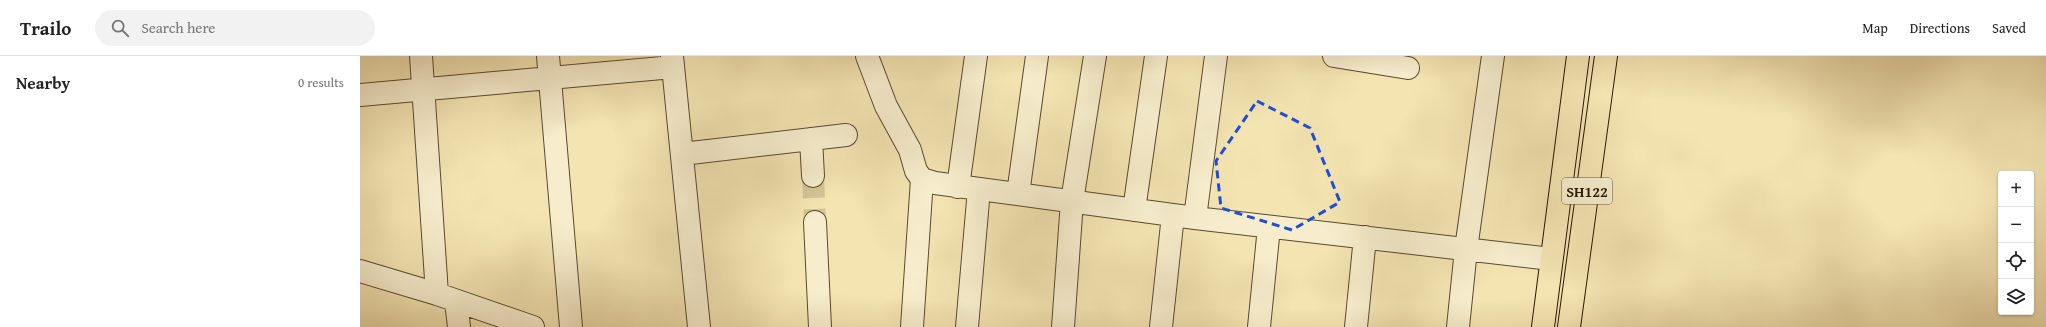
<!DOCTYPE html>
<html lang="en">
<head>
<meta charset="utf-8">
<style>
	:root { --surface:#fff; --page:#f2f2f2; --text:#222; --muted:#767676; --line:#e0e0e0 }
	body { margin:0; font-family:"Gentium Book Plus",serif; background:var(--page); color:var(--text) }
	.controls { position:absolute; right:12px; bottom:12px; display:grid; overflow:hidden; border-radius:4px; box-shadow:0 1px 3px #0004 }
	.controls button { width:36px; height:36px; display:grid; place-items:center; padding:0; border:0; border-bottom:1px solid var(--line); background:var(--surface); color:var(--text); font:20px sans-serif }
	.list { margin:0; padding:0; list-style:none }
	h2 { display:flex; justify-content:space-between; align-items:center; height:52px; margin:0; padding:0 16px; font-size:17px }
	h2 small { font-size:13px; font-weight:400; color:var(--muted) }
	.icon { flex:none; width:22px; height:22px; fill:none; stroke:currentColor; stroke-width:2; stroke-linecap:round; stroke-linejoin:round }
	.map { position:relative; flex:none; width:1686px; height:271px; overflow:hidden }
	header { display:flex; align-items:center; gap:24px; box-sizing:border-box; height:56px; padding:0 20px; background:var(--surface); border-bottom:1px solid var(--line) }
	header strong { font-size:19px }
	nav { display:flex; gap:22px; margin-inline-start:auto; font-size:14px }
	.search { width:280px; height:36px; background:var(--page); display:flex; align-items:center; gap:10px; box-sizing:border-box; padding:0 14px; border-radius:22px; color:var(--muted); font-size:15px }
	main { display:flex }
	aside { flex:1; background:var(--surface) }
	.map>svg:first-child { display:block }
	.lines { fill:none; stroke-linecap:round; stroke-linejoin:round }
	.minor-tunnel { stroke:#d4c598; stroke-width:22; stroke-dasharray:22 11; stroke-linecap:butt }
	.minor-casing { stroke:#594a2e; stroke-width:24 }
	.primary-casing { stroke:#261602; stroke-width:24 }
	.minor { stroke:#f7edcd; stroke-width:22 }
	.primary { stroke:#f3e4b2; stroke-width:22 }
	.marked { fill:none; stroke:#1d4ed8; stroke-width:3; stroke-dasharray:8 5; stroke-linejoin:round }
	.labels { text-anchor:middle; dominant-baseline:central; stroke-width:3.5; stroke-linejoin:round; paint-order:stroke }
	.shield { fill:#f7edcd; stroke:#65563f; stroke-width:1 }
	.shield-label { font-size:15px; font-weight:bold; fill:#261602 }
</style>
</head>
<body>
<header>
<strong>Trailo</strong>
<div class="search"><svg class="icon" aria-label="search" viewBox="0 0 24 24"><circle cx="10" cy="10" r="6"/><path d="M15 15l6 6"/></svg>Search here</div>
<nav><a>Map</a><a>Directions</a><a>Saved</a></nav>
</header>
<main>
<aside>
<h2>Nearby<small>0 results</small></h2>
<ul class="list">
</ul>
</aside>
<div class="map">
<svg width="1686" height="271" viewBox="0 0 1686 271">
	<rect width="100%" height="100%" fill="#f3e4b2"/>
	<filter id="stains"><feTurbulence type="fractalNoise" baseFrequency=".005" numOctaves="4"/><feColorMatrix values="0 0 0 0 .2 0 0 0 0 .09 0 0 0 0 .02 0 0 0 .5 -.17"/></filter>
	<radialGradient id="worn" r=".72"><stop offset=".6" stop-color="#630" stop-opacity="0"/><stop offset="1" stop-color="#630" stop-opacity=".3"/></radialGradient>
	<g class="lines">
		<!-- minor-tunnel -->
		<path class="minor-tunnel" d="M 453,120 L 455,166"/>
		<defs>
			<path id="minor" d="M 61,0 L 77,238
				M 188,0 L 211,271
				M 312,0 L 339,271
				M 507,0 L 526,50 L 550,94 L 556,115 L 562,123 L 575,127 L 835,162 L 1191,203
				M 974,0 L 1048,12
				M 0,39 L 313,11
				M 451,83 L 453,120
				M 322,98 L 486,79
				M 598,131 L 616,0
				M 658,138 L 677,0
				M 774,154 L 796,0
				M 835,162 L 856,0
				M 455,166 L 460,271
				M 0,215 L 77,238 L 173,271
				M 96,245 L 99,271
				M 552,271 L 562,123
				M 607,271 L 619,133
				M 703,271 L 712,145 L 735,0
				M 801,271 L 813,159
				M 899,271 L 909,171
				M 996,271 L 1005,181
				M 1098,271 L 1106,193 L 1133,0"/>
			<path id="primary" d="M 1183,271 L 1218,0
				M 1209,271 L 1246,0"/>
		</defs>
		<!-- minor casing -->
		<use href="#minor" class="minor-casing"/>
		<!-- primary casing -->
		<use href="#primary" class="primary-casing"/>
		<!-- minor -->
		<use href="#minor" class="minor"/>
		<!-- primary -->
		<use href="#primary" class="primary"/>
	</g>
	<!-- marked area -->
	<path class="marked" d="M 897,45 L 950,72 L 980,146 L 932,174 L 861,152 L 856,105 Z"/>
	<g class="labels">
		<!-- shield labels -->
		<rect class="shield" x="1202" y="122" width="50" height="26" rx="3"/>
		<g class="shield-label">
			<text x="1227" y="135">SH122</text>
		</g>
	</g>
	<rect width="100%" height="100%" filter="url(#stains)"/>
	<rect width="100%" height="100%" fill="url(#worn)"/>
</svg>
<div class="controls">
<button>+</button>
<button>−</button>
<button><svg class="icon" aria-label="locate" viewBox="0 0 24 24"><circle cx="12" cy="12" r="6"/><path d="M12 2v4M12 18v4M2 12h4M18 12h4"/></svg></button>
<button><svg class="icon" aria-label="layers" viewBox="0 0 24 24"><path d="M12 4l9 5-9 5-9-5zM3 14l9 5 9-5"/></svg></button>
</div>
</div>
</main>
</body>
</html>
